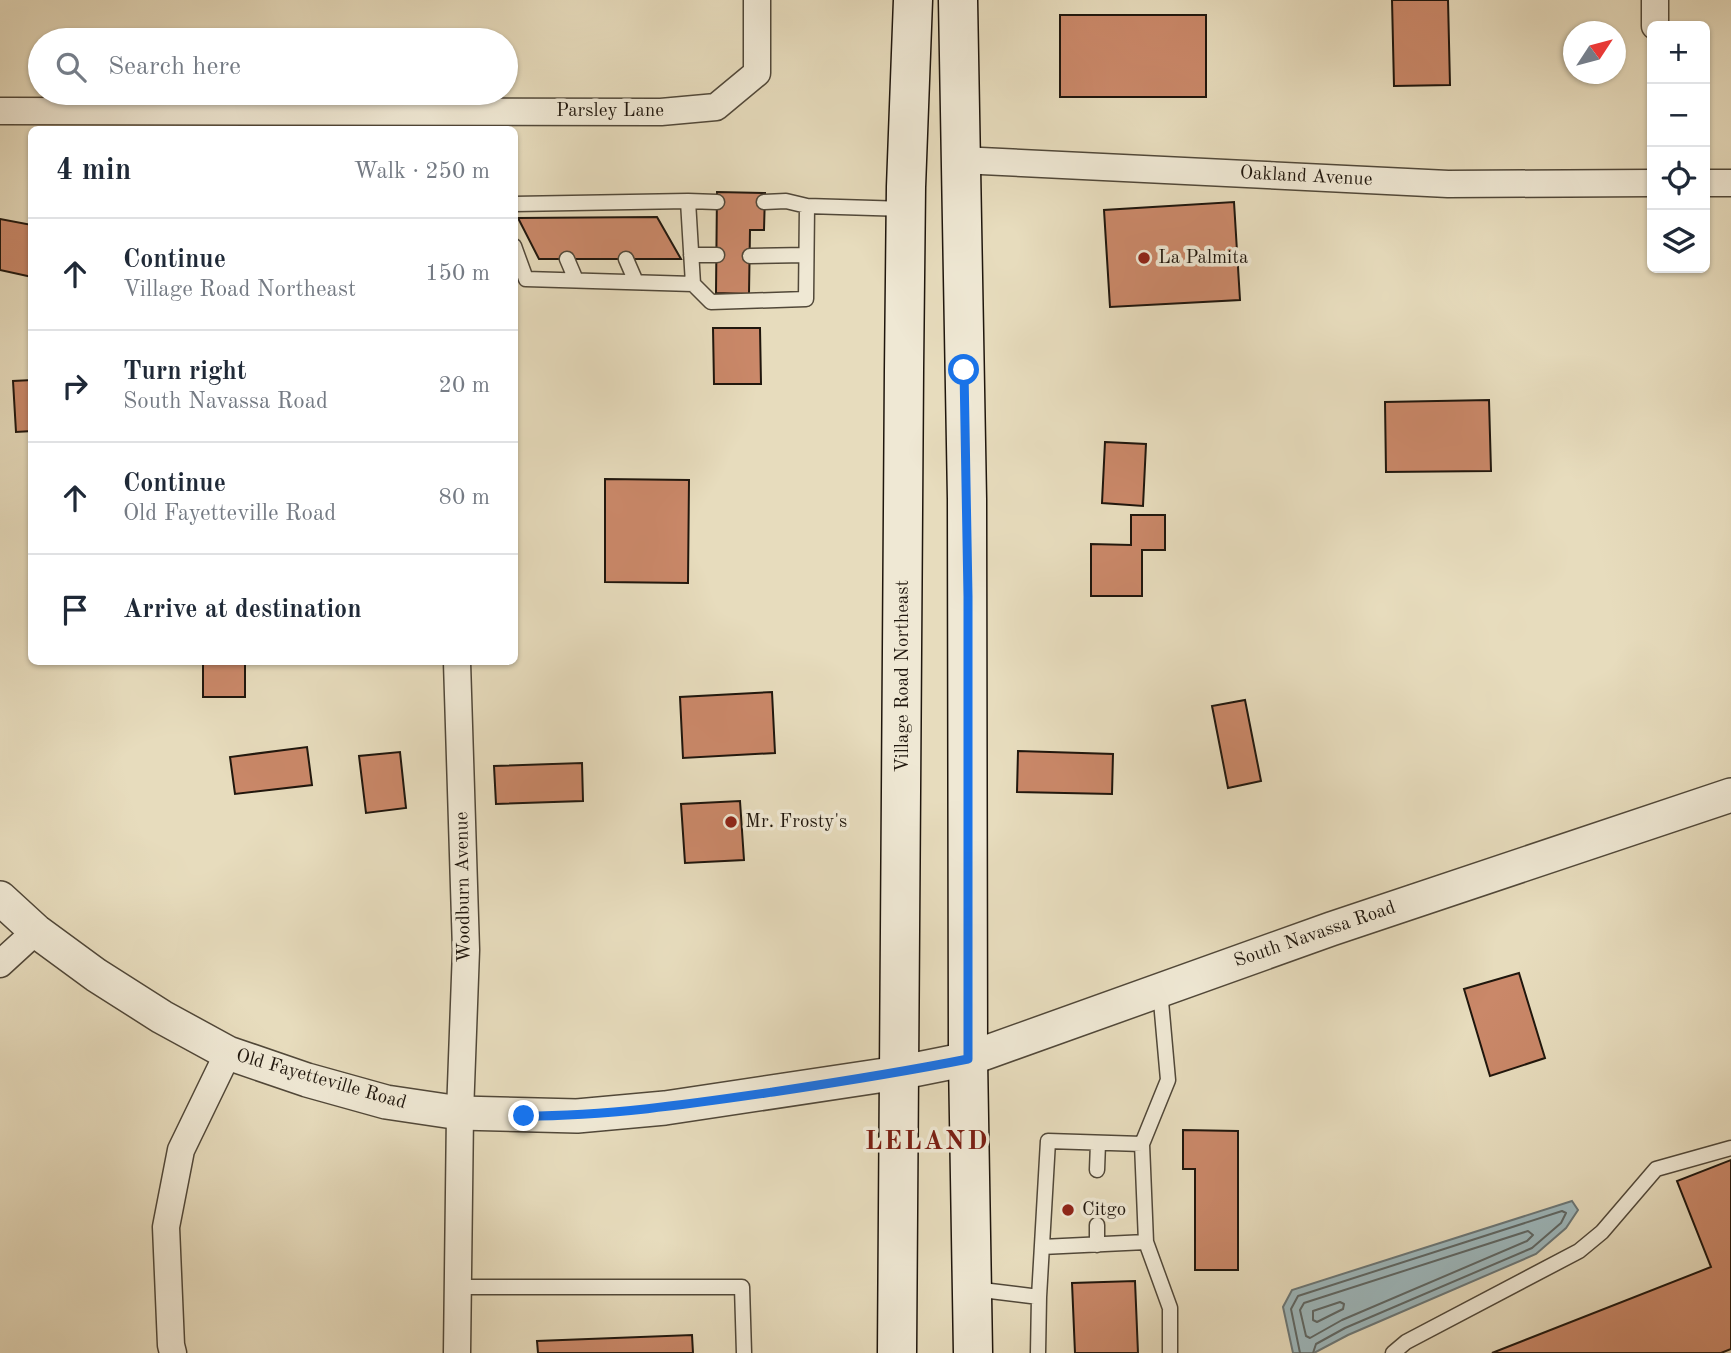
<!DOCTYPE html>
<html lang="en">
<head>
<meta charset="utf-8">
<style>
	:root { --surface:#fff; --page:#f2f2f3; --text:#1f2937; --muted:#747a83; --line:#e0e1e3 }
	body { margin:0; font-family:"Old Standard TT",serif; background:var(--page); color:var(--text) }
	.controls { position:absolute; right:21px; top:21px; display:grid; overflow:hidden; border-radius:10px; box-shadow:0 2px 5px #0004 }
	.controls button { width:63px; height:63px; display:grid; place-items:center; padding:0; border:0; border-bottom:2px solid var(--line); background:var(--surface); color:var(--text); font:35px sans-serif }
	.compass { position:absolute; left:1563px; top:21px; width:63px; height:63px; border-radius:50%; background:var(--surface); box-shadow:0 2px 5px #0004; rotate:54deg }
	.stop { position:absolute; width:21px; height:21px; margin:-16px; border:5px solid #1a73e8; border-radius:50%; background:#fff }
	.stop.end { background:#1a73e8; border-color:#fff; box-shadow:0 2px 7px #0008 }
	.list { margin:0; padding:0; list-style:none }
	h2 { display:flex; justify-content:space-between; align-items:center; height:91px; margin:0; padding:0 28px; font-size:30px }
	h2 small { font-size:23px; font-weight:400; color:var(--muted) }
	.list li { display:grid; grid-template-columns:46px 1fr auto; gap:21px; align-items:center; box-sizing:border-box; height:112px; padding:0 28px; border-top:2px solid var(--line) }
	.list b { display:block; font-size:26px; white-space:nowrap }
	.list p { margin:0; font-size:23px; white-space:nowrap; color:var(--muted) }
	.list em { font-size:23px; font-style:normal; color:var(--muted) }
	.icon { flex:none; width:38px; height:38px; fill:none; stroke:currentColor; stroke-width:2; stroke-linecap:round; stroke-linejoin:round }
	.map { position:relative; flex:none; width:1731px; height:1353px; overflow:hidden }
	.search { position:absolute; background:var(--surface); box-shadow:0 2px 5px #0004; left:28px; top:28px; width:490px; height:77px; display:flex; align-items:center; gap:18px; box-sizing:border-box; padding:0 24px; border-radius:38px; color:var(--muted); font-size:26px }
	.panel { position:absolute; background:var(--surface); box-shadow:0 2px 5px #0004; left:28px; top:126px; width:490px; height:539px; border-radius:10px }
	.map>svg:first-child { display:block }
	.water { fill:#9db8bd; stroke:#6b7777; stroke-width:2 }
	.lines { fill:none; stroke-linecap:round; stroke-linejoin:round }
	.shore { stroke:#5e6765; stroke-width:2 }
	.building { fill:#ca8869; stroke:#1f160d; stroke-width:2 }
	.service-casing { stroke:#514839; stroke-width:17 }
	.minor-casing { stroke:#514839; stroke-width:29 }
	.tertiary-casing { stroke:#514839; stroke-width:36 }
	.secondary-casing { stroke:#1f160d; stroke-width:41 }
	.service { stroke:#efe8d4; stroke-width:14 }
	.minor { stroke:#efe8d4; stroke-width:26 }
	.tertiary { stroke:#efe8d4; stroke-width:33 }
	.secondary { stroke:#efe8d4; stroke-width:38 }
	.route { stroke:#1a73e8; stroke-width:9 }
	.poi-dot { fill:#8f2418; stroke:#efe8d4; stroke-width:2.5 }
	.labels { text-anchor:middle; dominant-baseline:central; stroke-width:7; stroke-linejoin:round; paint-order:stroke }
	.street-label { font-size:19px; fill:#1f160d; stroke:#efe8d4 }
	.poi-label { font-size:19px; fill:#1f160d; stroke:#efe8d4; text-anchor:start }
	.district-label { font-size:26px; font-weight:bold; letter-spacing:2px; fill:#7a1f14; stroke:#efe8d4 }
</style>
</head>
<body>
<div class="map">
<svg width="1731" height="1353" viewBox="0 0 1731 1353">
	<rect width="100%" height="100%" fill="#e7dcbd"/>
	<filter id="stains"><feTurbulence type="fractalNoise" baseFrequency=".00286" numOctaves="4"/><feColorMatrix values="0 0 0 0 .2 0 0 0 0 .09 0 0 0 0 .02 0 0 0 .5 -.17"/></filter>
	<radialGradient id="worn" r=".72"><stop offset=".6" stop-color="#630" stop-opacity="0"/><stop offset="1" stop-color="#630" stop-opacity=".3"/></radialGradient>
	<!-- water -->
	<path class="water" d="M 1572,1201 L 1578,1210 L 1566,1228 L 1536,1254 L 1348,1335 L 1314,1353 L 1293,1353 L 1283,1307 L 1292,1290 Z"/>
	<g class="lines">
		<!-- shore -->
		<path class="shore" d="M 1528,1231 L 1533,1235 L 1527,1241 L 1342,1320 L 1310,1338 L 1306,1336 L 1300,1310 L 1304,1303 Z
			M 1340,1302 L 1344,1304 L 1343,1309 L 1317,1322 L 1313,1320 L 1313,1311 Z
			M 1300,1353 L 1291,1309 L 1298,1296 L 1562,1211 L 1566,1213 L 1561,1223 L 1532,1248 L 1345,1328 L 1316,1344 L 1313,1353"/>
	</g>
	<!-- building -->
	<path class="building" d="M 1392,0 L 1448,0 L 1450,85 L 1394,86 Z
		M 1060,15 L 1206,15 L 1206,97 L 1060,97 Z
		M 717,192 L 765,193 L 764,230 L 750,230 L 749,294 L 716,293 Z
		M 1234,202 L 1240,300 L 1110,307 L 1104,210 Z
		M 657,217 L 681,259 L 539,259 L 518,218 Z
		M 0,219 L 32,225 L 32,277 L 0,270 Z
		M 713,328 L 760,328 L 761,384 L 714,384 Z
		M 32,380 L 32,431 L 16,432 L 13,381 Z
		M 1489,400 L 1491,471 L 1386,472 L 1385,402 Z
		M 1105,442 L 1146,444 L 1143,506 L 1102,503 Z
		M 605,479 L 689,480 L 688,583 L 605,582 Z
		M 1131,515 L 1165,515 L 1165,550 L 1142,550 L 1142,596 L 1091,596 L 1091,544 L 1131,545 Z
		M 203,662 L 245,662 L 245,697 L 203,697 Z
		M 772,692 L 775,753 L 683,758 L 680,697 Z
		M 1245,700 L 1261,781 L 1228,788 L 1212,706 Z
		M 307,747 L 312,785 L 235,794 L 230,757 Z
		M 1018,751 L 1113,754 L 1112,794 L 1017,792 Z
		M 400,752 L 406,808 L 366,813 L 359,756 Z
		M 582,763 L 583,801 L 496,804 L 494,766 Z
		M 740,801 L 744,860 L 685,863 L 681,804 Z
		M 1519,973 L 1545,1058 L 1490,1076 L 1464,989 Z
		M 1183,1130 L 1238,1131 L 1238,1270 L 1195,1270 L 1195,1169 L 1183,1169 Z
		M 1731,1160 L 1731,1349 L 1721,1353 L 1492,1353 L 1711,1267 L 1677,1181 Z
		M 1135,1281 L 1138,1353 L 1075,1353 L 1072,1283 Z
		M 692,1335 L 693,1353 L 538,1353 L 537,1341 Z"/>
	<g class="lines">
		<defs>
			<path id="service" d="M 688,201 L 717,202
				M 764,202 L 786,201 L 807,206
				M 514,204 L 688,201 L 693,284 L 711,302 L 806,299 L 807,206 L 906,209
				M 514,246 L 526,279 L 693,284
				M 691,255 L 717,255
				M 750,256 L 806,255
				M 567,259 L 576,280
				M 626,259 L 636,282
				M 1160,990 L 1168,1080 L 1142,1144 L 1146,1242 L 1170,1308 L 1170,1353
				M 1097,1170 L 1098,1143
				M 1097,1225 L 1097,1245
				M 1042,1247 L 1146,1242
				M 458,1287 L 742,1287 L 744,1353
				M 974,1289 L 1039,1297 L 1038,1353
				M 1039,1297 L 1048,1141 L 1142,1144
				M 1393,1353 L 1406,1342 L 1579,1251 L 1602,1232 L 1656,1169 L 1731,1148"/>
			<path id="minor" d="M 1655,26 L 1655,0
				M 0,111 L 661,112 L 716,107 L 757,73 L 757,0
				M 960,160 L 1448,184 L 1652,183
				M 1705,183 L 1731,183
				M 0,964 L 36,931
				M 173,1353 L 171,1345 L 166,1227 L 181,1150 L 228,1053
				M 457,1353 L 460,1113 L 466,950 L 457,662"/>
			<path id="tertiary" d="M 0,898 L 36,931 L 96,975 L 162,1017 L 228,1053 L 307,1080 L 386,1102 L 460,1113 L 577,1116 L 665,1108 L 898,1073 L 968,1059 L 1331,929 L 1731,795"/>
			<path id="secondary" d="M 958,0 L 967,499 L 968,1059 L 973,1353
				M 897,1353 L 904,370 L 906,187 L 913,0"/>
		</defs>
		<!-- service casing -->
		<use href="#service" class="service-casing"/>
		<!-- minor casing -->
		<use href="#minor" class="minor-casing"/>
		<!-- tertiary casing -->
		<use href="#tertiary" class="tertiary-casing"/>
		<!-- secondary casing -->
		<use href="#secondary" class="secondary-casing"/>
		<!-- service -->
		<use href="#service" class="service"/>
		<!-- minor -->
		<use href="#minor" class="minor"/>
		<!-- tertiary -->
		<use href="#tertiary" class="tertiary"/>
		<!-- secondary -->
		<use href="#secondary" class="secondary"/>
	</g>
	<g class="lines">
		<!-- route -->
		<path class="route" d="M 524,1116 C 608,1116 690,1104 773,1092 C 839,1082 903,1072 968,1059 L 968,596 L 964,370"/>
	</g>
	<!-- markers -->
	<g class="poi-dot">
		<circle cx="1144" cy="258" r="7"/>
		<circle cx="731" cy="822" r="7"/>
		<circle cx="1068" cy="1210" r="7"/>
	</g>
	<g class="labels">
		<!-- street labels -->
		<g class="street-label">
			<text x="610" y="111">Parsley Lane</text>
			<text transform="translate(1306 177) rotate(3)">Oakland Avenue</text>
			<text transform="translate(903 676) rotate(-90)">Village Road Northeast</text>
			<text transform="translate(464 887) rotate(-91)">Woodburn Avenue</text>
			<text transform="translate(1315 935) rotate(-19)">South Navassa Road</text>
			<text transform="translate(321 1080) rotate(16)">Old Fayetteville Road</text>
		</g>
		<!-- poi labels -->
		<g class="poi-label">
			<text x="1158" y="258">La Palmita</text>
			<text x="745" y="822">Mr. Frosty's</text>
			<text x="1082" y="1210">Citgo</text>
		</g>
		<!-- district labels -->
		<g class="district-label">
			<text x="927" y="1142">LELAND</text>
		</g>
	</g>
	<rect width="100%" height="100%" filter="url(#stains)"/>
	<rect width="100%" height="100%" fill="url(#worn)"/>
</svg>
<div class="controls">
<button>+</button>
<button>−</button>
<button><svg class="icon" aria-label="locate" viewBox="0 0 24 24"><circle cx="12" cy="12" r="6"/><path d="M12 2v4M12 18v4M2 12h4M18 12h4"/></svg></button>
<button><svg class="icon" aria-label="layers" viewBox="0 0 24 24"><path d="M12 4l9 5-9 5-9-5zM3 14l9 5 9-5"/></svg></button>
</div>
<svg class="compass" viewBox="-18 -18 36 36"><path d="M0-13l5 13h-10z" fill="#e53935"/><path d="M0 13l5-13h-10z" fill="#747a83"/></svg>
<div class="stop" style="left:964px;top:370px"></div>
<div class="stop end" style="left:524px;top:1116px"></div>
<div class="search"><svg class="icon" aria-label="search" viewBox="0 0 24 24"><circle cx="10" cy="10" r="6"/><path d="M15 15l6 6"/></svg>Search here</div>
<section class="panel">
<h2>4 min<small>Walk · 250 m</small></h2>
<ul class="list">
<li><svg class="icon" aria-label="ahead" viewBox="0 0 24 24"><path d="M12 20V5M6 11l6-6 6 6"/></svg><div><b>Continue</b><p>Village Road Northeast</p></div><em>150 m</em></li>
<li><svg class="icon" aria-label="right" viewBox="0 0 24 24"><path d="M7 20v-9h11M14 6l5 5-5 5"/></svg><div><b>Turn right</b><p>South Navassa Road</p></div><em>20 m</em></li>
<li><svg class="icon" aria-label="ahead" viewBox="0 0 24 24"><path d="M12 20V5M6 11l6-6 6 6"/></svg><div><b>Continue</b><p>Old Fayetteville Road</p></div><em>80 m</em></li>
<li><svg class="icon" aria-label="arrive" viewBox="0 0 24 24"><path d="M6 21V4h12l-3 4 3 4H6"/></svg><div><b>Arrive at destination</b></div></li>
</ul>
</section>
</div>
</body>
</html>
